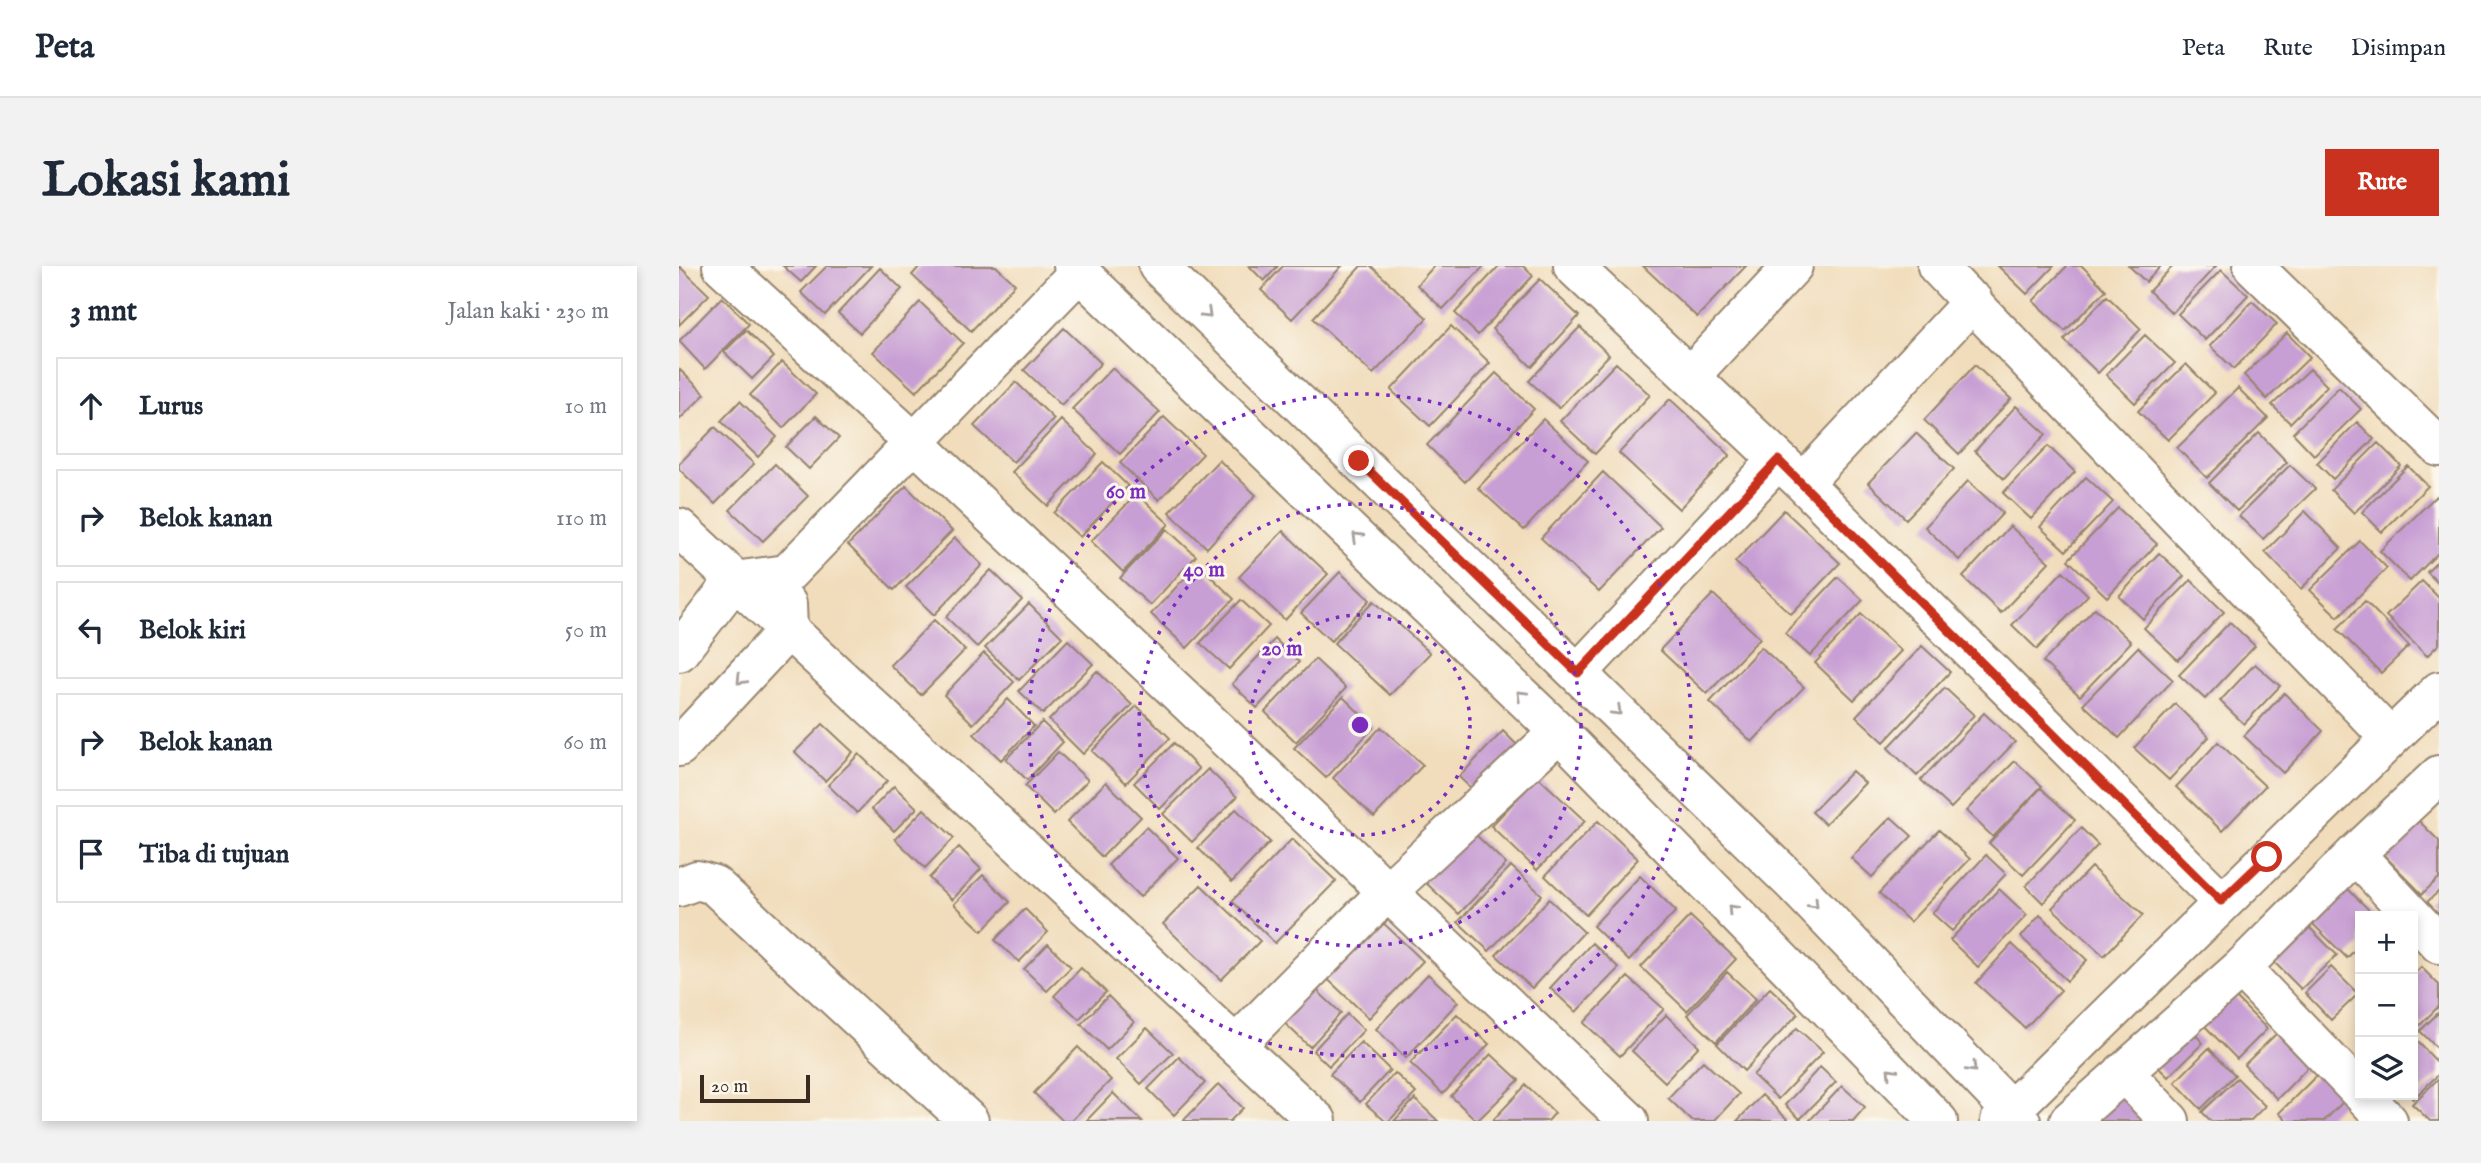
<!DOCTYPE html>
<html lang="id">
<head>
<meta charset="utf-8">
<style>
	:root { --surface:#fff; --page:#f2f2f3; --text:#1f2937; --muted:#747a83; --line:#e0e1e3; --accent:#c8321e }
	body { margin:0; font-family:"IM FELL English",serif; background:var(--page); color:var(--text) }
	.controls { position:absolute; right:21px; bottom:21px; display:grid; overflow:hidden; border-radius:0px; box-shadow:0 4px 10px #0003 }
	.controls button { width:63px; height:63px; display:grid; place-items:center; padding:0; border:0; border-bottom:2px solid var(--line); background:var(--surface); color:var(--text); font:35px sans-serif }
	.scale { position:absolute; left:21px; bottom:18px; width:110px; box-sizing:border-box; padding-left:7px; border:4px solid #3b2a1e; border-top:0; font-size:19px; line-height:24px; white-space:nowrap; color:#3b2a1e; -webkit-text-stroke:5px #fbf7ec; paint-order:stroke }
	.stop { position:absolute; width:21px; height:21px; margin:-16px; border:5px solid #c8321e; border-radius:50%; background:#fff }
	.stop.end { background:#c8321e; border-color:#fff; box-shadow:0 2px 7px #0008 }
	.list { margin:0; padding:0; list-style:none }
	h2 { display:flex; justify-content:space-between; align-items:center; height:91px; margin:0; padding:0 28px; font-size:30px }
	h2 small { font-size:23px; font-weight:400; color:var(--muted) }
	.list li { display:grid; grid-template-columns:46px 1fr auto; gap:21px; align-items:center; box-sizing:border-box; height:98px; margin:0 14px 14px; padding:0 14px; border:2px solid var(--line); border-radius:0px }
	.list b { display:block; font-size:26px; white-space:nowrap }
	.list em { font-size:23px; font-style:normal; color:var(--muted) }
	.icon { flex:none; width:38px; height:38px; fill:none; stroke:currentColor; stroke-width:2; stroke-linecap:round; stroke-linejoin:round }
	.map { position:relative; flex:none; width:1760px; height:855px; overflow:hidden; border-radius:0px }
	header { display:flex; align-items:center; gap:42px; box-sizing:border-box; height:98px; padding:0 35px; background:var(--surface); border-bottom:2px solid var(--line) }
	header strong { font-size:33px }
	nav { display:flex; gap:38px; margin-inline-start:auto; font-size:24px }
	.intro { display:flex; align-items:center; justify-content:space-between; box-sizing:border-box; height:168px; padding:0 42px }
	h1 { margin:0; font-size:49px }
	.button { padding:18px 32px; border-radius:0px; background:var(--accent); color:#fff; font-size:24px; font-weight:700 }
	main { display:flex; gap:42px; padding:0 42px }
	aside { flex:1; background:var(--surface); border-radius:0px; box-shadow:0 4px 10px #0003 }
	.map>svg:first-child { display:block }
	.building { fill:#c89fd4 }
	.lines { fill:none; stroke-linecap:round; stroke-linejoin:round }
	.minor-casing { stroke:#96846d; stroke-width:42 }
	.minor { stroke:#fff; stroke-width:38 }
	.oneway { stroke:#a79f9a }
	.route { stroke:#c8321e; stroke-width:9 }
	.ring { fill:none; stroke:#7b2cbf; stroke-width:3.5; stroke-dasharray:3.5 7 }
	.centre { fill:#7b2cbf; stroke:#fbf7ec; stroke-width:3.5 }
	.ring-label { font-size:21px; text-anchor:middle; font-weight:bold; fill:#7b2cbf; stroke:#fbf7ec; stroke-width:6; stroke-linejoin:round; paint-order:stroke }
</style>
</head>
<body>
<header>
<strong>Peta</strong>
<nav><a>Peta</a><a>Rute</a><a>Disimpan</a></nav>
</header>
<div class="intro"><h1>Lokasi kami</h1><a class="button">Rute</a></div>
<main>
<aside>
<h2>3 mnt<small>Jalan kaki · 230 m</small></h2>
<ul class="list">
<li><svg class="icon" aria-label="ahead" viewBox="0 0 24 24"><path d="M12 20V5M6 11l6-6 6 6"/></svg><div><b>Lurus</b></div><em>10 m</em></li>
<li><svg class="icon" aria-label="right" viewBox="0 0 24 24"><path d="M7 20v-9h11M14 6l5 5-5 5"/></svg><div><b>Belok kanan</b></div><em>110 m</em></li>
<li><svg class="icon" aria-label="left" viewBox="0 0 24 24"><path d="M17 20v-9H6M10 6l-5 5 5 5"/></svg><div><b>Belok kiri</b></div><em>50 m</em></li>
<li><svg class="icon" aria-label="right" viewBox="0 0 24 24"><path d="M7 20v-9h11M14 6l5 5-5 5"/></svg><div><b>Belok kanan</b></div><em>60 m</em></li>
<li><svg class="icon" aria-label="arrive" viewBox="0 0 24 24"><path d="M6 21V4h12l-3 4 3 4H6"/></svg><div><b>Tiba di tujuan</b></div></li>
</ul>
</aside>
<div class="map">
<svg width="1760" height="855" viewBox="0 0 1760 855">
	<rect width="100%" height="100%" fill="#fbf7ec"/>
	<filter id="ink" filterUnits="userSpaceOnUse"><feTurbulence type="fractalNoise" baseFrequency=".0143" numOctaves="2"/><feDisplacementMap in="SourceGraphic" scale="14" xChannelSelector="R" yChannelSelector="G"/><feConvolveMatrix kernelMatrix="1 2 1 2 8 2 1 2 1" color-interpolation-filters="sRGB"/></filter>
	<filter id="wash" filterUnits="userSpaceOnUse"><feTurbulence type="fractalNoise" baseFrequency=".00686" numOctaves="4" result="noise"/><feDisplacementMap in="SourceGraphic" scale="28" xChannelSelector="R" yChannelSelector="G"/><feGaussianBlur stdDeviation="1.57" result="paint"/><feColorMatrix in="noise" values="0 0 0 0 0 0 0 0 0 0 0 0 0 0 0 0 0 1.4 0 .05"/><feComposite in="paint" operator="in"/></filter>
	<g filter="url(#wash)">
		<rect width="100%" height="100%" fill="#f1ddbc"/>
		<g id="blocks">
			<!-- building -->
			<path class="building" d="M 0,0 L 30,29 L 0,59 Z
				M 104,0 L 137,0 L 122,16 Z
				M 148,0 L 192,0 L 146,49 L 122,26 Z
				M 241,0 L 317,0 L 336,18 L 292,65 L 233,9 Z
				M 570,0 L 599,0 L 585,15 Z
				M 604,0 L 663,0 L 613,53 L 582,24 Z
				M 682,0 L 692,0 L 748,52 L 694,108 L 634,52 Z
				M 755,0 L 805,0 L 764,43 L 738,19 Z
				M 820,0 L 844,0 L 854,10 L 799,69 L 776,47 Z
				M 964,0 L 1067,0 L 1018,51 Z
				M 1319,0 L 1375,0 L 1348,28 Z
				M 1388,0 L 1403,0 L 1427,24 L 1386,65 L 1354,35 Z
				M 1450,0 L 1482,0 L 1467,16 Z
				M 1494,0 L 1537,0 L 1493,47 L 1470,25 Z
				M 201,2 L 223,23 L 181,67 L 159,47 Z
				M 1542,4 L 1569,29 L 1526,74 L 1499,48 Z
				M 861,13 L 900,50 L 853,101 L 813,63 Z
				M 1428,30 L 1462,63 L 1419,107 L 1385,74 Z
				M 43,31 L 70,58 L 26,103 L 0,75 Z
				M 1573,35 L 1598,58 L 1555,103 L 1531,80 Z
				M 241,36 L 284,77 L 237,126 L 194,86 Z
				M 772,60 L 811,97 L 751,160 L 712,124 Z
				M 901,61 L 930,89 L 880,142 L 850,115 Z
				M 385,62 L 422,97 L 382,139 L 345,104 Z
				M 67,64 L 95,91 L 73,113 L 45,86 Z
				M 1608,67 L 1631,91 L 1588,133 L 1565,109 Z
				M 1466,69 L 1496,97 L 1456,137 L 1427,109 Z
				M 103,96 L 137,128 L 104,162 L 71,129 Z
				M 937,97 L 971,129 L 916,188 L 881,155 Z
				M 1507,98 L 1536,127 L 1489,174 L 1459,145 Z
				M 1296,99 L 1332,133 L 1280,188 L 1245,154 Z
				M 433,102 L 481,146 L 441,188 L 393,143 Z
				M 0,103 L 26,128 L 0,154 Z
				M 1631,103 L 1648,120 L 1611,157 L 1593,139 Z
				M 817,107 L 855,143 L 786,216 L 748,179 Z
				M 337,116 L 375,153 L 334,196 L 295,160 Z
				M 1660,121 L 1682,143 L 1635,189 L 1614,167 Z
				M 1559,122 L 1589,152 L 1528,212 L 1498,182 Z
				M 991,133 L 1051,189 L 1000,243 L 940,187 Z
				M 61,135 L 98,171 L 79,191 L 42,155 Z
				M 1337,140 L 1367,168 L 1325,213 L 1296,185 Z
				M 137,150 L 160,172 L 130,203 L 107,181 Z
				M 485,151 L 524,188 L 480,234 L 441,197 Z
				M 864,153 L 909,195 L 845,264 L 799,222 Z
				M 382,154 L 418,188 L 369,240 L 333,206 Z
				M 1678,156 L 1695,173 L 1654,213 L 1638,197 Z
				M 36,161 L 75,198 L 36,238 L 0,203 L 0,198 Z
				M 1237,167 L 1275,203 L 1227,253 L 1189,217 Z
				M 1580,167 L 1608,196 L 1558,245 L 1530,217 Z
				M 1699,177 L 1722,200 L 1675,247 L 1652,224 Z
				M 1369,180 L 1396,206 L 1352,253 L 1324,227 Z
				M 540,194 L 577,229 L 528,282 L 490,246 Z
				M 424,196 L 449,220 L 401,271 L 375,247 Z
				M 96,198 L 129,230 L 84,275 L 51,244 Z
				M 1611,199 L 1636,223 L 1584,273 L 1560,250 Z
				M 1729,200 L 1749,220 L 1703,266 L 1683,246 Z
				M 924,206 L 982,261 L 920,326 L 862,272 Z
				M 1407,211 L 1434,236 L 1387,285 L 1361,261 Z
				M 1289,215 L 1324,247 L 1280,294 L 1246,261 Z
				M 227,220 L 273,265 L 215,324 L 169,279 Z
				M 458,228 L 490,258 L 444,306 L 412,275 Z
				M 1757,230 L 1760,233 L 1760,286 L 1731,315 L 1701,285 Z
				M 1439,242 L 1478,278 L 1428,331 L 1389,294 Z
				M 1105,244 L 1161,297 L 1112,348 L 1056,296 Z
				M 1626,245 L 1662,282 L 1622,323 L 1586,286 Z
				M 1331,260 L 1370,296 L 1322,347 L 1284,311 Z
				M 488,263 L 517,290 L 471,339 L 441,312 Z
				M 604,265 L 649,308 L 606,354 L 560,311 Z
				M 276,272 L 303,299 L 255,349 L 227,321 Z
				M 1681,275 L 1708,302 L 1659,351 L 1631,324 Z
				M 1480,287 L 1505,310 L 1464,353 L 1440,330 Z
				M 1760,294 L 1760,318 L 1748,306 Z
				M 519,298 L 555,333 L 508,382 L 472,348 Z
				M 312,304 L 343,334 L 298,381 L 267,351 Z
				M 1384,305 L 1409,329 L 1358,383 L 1333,359 Z
				M 661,306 L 691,334 L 652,375 L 622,347 Z
				M 1159,311 L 1184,334 L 1131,390 L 1106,367 Z
				M 1512,314 L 1545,346 L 1499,394 L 1465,362 Z
				M 1743,315 L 1760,332 L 1760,378 L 1748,390 L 1707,350 Z
				M 1034,328 L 1081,372 L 1028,428 L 981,384 Z
				M 562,334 L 590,360 L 550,403 L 521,377 Z
				M 695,335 L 751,387 L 711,429 L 655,377 Z
				M 1686,335 L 1730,380 L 1702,407 L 1658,363 Z
				M 350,338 L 383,371 L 340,414 L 306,382 Z
				M 1416,342 L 1452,376 L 1401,430 L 1364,396 Z
				M 1182,348 L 1222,385 L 1175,434 L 1136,397 Z
				M 255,354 L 286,384 L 242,429 L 211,399 Z
				M 1551,356 L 1576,380 L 1526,433 L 1500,409 Z
				M 596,373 L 620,396 L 578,442 L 553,418 Z
				M 389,374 L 414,398 L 364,448 L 340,425 Z
				M 1243,380 L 1271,406 L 1205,476 L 1177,450 Z
				M 1082,381 L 1125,421 L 1073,476 L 1031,436 Z
				M 1459,381 L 1494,414 L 1440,472 L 1404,438 Z
				M 305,387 L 335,416 L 294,458 L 265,429 Z
				M 636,393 L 667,422 L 617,476 L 586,446 Z
				M 1576,398 L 1601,420 L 1565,458 L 1541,435 Z
				M 418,405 L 453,439 L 404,488 L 370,454 Z
				M 1266,422 L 1295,449 L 1238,510 L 1209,482 Z
				M 1605,427 L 1644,465 L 1604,507 L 1565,470 Z
				M 664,431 L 695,461 L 647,512 L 615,482 Z
				M 329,433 L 355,460 L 322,494 L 295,468 Z
				M 1496,438 L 1530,471 L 1490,514 L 1455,482 Z
				M 458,440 L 491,472 L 447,517 L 413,485 Z
				M 1305,447 L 1336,476 L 1272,542 L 1242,514 Z
				M 363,456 L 384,476 L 348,514 L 327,493 Z
				M 144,458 L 174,486 L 146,515 L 116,486 Z
				M 702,461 L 744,499 L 695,551 L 654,512 Z
				M 824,465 L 841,482 L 798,528 L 780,511 Z
				M 1539,476 L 1586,520 L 1543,565 L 1497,521 Z
				M 495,477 L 520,503 L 481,543 L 455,517 Z
				M 379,486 L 409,514 L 375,549 L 346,520 Z
				M 180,488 L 208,515 L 178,547 L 149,519 Z
				M 1336,495 L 1363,520 L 1314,571 L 1287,545 Z
				M 529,503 L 558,531 L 513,576 L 484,548 Z
				M 1173,505 L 1186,517 L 1146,558 L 1133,546 Z
				M 859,511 L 906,555 L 858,604 L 812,560 Z
				M 427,516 L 462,551 L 423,591 L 388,556 Z
				M 215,520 L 238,542 L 215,565 L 193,543 Z
				M 1362,522 L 1396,554 L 1344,609 L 1310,577 Z
				M 245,543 L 275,572 L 246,602 L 216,573 Z
				M 557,543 L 591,576 L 553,616 L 519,582 Z
				M 1731,546 L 1760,575 L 1760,612 L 1743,628 L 1696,580 Z
				M 1212,551 L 1233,570 L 1193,611 L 1172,592 Z
				M 919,555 L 959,593 L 907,649 L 866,610 Z
				M 467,561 L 499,592 L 461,631 L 429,599 Z
				M 1402,562 L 1419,579 L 1364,637 L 1347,620 Z
				M 1260,564 L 1291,593 L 1231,656 L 1200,627 Z
				M 793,565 L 827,598 L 780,648 L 745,615 Z
				M 613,573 L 657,615 L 596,677 L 553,635 Z
				M 280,581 L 302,603 L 273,634 L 250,612 Z
				M 1307,589 L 1327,608 L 1273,665 L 1253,647 Z
				M 832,600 L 863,629 L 810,685 L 779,656 Z
				M 1412,601 L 1464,649 L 1425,690 L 1373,642 Z
				M 304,609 L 331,636 L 303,665 L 275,638 Z
				M 961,610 L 997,645 L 950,695 L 914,660 Z
				M 522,619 L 581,675 L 542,714 L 484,658 Z
				M 1666,620 L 1696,650 L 1681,650 L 1681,679 L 1668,692 L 1630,654 Z
				M 1320,623 L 1348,649 L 1299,701 L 1271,674 Z
				M 1760,625 L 1760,648 L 1748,636 Z
				M 870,633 L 905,666 L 853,722 L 817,689 Z
				M 346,643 L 369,666 L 340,696 L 316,674 Z
				M 695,648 L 744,695 L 690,752 L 640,705 Z
				M 1361,649 L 1408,694 L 1388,715 L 1342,671 Z
				M 1011,650 L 1057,693 L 1008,745 L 962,701 Z
				M 1624,655 L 1658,689 L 1622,723 L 1589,690 Z
				M 913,677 L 940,702 L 897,746 L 871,722 Z
				M 369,678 L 392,701 L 368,725 L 345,703 Z
				M 1333,678 L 1382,724 L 1346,762 L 1297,717 Z
				M 1652,701 L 1679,728 L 1652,754 L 1626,727 Z
				M 1742,701 L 1760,719 L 1760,740 L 1738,762 L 1734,758 L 1734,709 Z
				M 402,702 L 427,726 L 400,753 L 375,730 Z
				M 1048,706 L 1077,733 L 1037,776 L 1008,749 Z
				M 749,708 L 779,736 L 727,792 L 697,763 Z
				M 949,711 L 985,743 L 941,790 L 905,757 Z
				M 630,717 L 662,747 L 631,781 L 599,751 Z
				M 1091,722 L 1119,748 L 1065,805 L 1038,778 Z
				M 1548,723 L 1588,763 L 1558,793 L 1518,752 Z
				M 429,730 L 455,756 L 428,784 L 402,758 Z
				M 1760,746 L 1760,784 L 1741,765 Z
				M 668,748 L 685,764 L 650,800 L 634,785 Z
				M 778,748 L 810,778 L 764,828 L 731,797 Z
				M 987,749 L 1020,780 L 986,816 L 953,785 Z
				M 1508,759 L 1524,777 L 1489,811 L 1472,794 Z
				M 468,762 L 494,787 L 462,818 L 437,793 Z
				M 1118,762 L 1144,786 L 1099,833 L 1074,809 Z
				M 1598,767 L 1630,800 L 1598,833 L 1565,799 Z
				M 1738,775 L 1760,798 L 1760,808 L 1734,833 L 1730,829 L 1734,829 L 1734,779 Z
				M 682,776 L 711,804 L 681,836 L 651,808 Z
				M 399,781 L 432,814 L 392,855 L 384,855 L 355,827 Z
				M 1530,782 L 1556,809 L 1522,843 L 1496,816 Z
				M 812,788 L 840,814 L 798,855 L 772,830 Z
				M 500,791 L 526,817 L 495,849 L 469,823 Z
				M 1024,795 L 1060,828 L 1035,855 L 1013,855 L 989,832 Z
				M 1141,801 L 1157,816 L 1121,853 L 1106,839 Z
				M 1641,806 L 1667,833 L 1645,855 L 1608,855 L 1600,847 Z
				M 716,807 L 737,827 L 710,855 L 706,855 L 687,838 Z
				M 1558,812 L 1586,840 L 1571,855 L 1532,855 L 1523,846 Z
				M 1760,812 L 1760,855 L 1751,855 L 1733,838 Z
				M 540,818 L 564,842 L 551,855 L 504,855 Z
				M 847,819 L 876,847 L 869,855 L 813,855 Z
				M 1163,820 L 1186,841 L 1174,855 L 1130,855 Z
				M 1436,822 L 1469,855 L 1404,855 Z
				M 434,827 L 463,855 L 407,855 Z
				M 1083,829 L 1110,855 L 1058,855 Z
				M 736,833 L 759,855 L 715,855 Z"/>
		</g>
	</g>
	<g filter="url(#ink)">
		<use href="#blocks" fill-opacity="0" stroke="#96846d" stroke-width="2"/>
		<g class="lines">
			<defs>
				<path id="minor" d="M 43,0 L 235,176 L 950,855
					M 394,0 L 880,466 L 1259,855
					M 479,0 L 1114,617 L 1342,855
					M 894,0 L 1124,217 L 1542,635
					M 1258,0 L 1711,472
					M 1574,0 L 1760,181
					M 1012,109 L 1114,0
					M 1124,217 L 1294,35
					M 0,262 L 638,855
					M 0,386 L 55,315 L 108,308 L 400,6
					M 899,407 L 1099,194
					M 0,481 L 109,364 L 108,338
					M 1676,588 L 1760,678
					M 0,621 L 18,614 L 35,619 L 290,855
					M 1562,702 L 1681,826
					M 558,778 L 707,627 L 880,466
					M 1444,806 L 1491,855
					M 1684,829 L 1709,855
					M 1321,855 L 1760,425
					M 1390,855 L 1562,702 L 1676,588 L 1760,509"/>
			</defs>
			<!-- minor casing -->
			<use href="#minor" class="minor-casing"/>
			<!-- minor -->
			<use href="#minor" class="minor"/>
		</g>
		<!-- one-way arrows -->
		<defs><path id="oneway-chevron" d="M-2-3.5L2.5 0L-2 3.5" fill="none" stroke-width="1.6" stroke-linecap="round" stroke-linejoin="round" transform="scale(1.75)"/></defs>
		<g class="oneway">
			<use href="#oneway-chevron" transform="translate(528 48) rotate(44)"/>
			<use href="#oneway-chevron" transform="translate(678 271) rotate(-136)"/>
			<use href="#oneway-chevron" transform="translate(62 414) rotate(133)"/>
			<use href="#oneway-chevron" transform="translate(842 429) rotate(-136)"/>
			<use href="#oneway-chevron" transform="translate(938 445) rotate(44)"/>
			<use href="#oneway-chevron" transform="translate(1135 638) rotate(46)"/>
			<use href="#oneway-chevron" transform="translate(1053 643) rotate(-134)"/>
			<use href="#oneway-chevron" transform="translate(1293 802) rotate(46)"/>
			<use href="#oneway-chevron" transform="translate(1212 806) rotate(-134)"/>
		</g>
	</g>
	<g class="lines" filter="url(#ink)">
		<!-- route -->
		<path class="route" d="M 680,195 L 899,407 L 1099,194 L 1542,635 L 1588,591"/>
	</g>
	<!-- distance rings -->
	<g class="ring">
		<circle cx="681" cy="459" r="110"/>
		<circle cx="681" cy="459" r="221"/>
		<circle cx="681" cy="459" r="331"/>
	</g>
	<circle cx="681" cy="459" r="10" class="centre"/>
	<g class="ring-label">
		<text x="447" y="232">60 m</text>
		<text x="525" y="310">40 m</text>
		<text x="603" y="389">20 m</text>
	</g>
</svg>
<div class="controls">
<button>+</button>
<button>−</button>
<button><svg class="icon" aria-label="layers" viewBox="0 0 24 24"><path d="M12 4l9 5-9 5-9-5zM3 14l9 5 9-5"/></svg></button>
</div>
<div class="scale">20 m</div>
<div class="stop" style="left:1588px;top:591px"></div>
<div class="stop end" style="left:680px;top:195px"></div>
</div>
</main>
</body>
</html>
